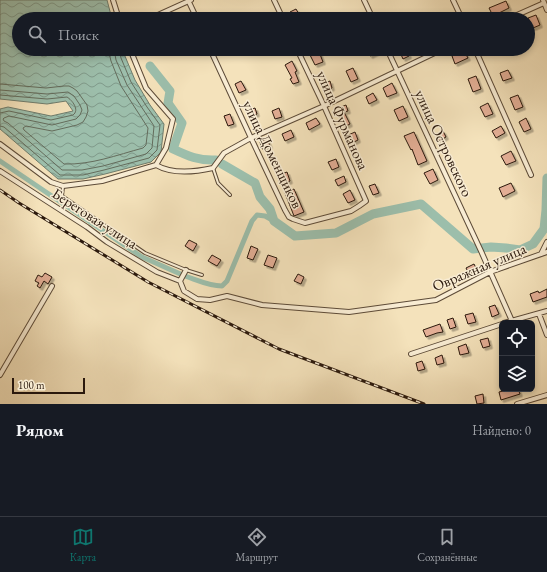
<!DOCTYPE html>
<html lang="ru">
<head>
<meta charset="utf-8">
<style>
	:root { --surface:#171b24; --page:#242831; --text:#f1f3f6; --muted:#9ea1a6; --line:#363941; --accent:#0f766e }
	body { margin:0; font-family:"EB Garamond",serif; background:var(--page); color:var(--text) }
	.controls { position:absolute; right:12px; bottom:12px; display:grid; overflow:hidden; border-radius:6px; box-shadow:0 2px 6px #0003 }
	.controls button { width:36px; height:36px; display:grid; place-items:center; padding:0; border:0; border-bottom:1px solid var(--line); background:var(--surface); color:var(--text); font:20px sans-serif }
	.scale { position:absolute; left:12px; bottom:10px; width:73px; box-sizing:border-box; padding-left:4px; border:2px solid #2b190d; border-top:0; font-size:11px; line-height:14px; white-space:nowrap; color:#2b190d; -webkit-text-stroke:3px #f8ecd3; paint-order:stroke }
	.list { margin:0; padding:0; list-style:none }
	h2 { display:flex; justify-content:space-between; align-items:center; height:52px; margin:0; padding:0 16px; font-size:17px }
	h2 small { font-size:13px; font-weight:400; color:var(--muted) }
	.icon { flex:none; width:22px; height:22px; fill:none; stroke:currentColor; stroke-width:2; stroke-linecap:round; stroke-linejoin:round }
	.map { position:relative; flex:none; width:547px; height:404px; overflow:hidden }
	.search { position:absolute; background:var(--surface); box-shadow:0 2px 6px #0003; left:12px; right:12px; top:12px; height:44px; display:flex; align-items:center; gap:10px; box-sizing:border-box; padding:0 14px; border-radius:22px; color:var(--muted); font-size:15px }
	.sheet { height:112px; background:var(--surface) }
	nav { display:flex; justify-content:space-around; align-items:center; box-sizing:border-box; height:56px; border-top:1px solid var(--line); background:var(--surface); font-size:11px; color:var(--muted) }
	nav a { display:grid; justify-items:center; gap:2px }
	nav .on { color:var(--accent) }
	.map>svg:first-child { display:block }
	.water { fill:url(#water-waves); stroke:#6f7c6c }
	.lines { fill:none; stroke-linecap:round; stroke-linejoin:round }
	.shore { stroke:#646c5c; stroke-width:1 }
	.canal { stroke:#9cbeab; stroke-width:5 }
	.river { stroke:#9cbeab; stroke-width:9 }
	.building { fill:#e3ae95; stroke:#2b190d; filter:url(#shadow) }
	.lane-casing { stroke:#5d4b38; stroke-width:4 }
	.street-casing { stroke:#5d4b38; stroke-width:6 }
	.lane { stroke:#f8ecd3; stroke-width:2 }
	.street { stroke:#f8ecd3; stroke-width:4 }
	.rail-casing { stroke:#2b190d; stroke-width:3 }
	.rail { stroke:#f8ecd3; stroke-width:1.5; stroke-dasharray:4.5; stroke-linecap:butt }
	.labels { text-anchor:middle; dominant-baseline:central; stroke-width:3; stroke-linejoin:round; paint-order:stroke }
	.street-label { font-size:15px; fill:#2b190d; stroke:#f8ecd3 }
</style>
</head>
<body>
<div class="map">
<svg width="547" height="404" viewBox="0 0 547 404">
	<defs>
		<pattern id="water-waves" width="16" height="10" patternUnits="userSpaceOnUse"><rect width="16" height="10" fill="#9cbeab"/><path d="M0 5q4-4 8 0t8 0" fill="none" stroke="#7f9a8a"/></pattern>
		<filter id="shadow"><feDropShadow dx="2.5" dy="2.5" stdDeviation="0" flood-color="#0004"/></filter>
	</defs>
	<rect width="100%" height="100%" fill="#f4e2bb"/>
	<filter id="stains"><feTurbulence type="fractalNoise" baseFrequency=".005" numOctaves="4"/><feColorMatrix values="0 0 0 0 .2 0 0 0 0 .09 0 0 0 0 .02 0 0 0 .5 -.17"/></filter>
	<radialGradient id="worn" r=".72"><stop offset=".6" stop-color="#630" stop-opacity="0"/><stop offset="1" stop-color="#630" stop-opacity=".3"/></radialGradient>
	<!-- water -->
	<path class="water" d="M 0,0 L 107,0 L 112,19 L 19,19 L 19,49 L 122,49 L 135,80 L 150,105 L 164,124 L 161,152 L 151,162 L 105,174 L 83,179 L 58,179 L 0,129 L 0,109 L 8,107 L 51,116 L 73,111 L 66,101 L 47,104 L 0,99 Z"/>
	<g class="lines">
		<!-- shore -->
		<path class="shore" d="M 0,84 L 46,88 L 64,86 L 69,86 L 73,88 L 77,91 L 87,105 L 88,111 L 86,117 L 83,122 L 77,125 L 52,131 L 26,126 L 23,128 L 24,130 L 64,164 C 91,165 117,155 143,148 L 146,145 L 148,128 L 121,86 L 111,61 L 108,49
			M 0,90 L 47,94 L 68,92 L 74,96 L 80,105 L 82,110 L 80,115 L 76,119 L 52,125 L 9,116 L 4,118 L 3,119 L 4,121 L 8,123 L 62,170 L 82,170 L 103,166 L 146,154 L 152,148 L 154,126 L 127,85 L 116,60 L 114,49
			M 0,95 L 47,99 L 67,97 C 72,100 80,110 73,115 L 51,120 L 9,111 L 0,113
			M 0,126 L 4,127 L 60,175 L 83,175 L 104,170 L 149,158 L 157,150 L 160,125 L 147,107 L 131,82 L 121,58 L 119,49"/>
		<!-- canal -->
		<path class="canal" d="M 0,161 L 142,257 C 156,263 171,270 185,276 C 197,280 209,286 222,286 L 227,281 L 252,221 L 257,215 L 265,216 L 274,221"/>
		<!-- river -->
		<path class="river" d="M 150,66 L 170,91 L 168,103 L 182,123 L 173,149 C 188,156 199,161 216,160
			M 222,164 L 255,183 L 260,197 L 270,209 L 274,221 L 295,236 L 336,233 L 373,214 L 421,204 L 473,249 L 491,247 L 506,248 L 520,250 L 533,244 L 544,229 L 546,210 L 547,178"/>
	</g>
	<!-- building -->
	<path class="building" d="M 506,1 L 509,8 L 493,16 L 489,8 Z
		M 296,9 L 300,16 L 293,19 L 290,12 Z
		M 536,15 L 540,25 L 533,28 L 528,18 Z
		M 307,49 L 318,49 L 323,62 L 315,65 Z
		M 369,49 L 377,49 L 378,52 L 370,56 L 367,50 Z
		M 401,49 L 406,49 L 409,56 L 403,59 L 399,50 Z
		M 464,51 L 468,58 L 455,64 L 452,56 Z
		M 292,61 L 297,71 L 295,72 L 299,82 L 293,84 L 290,79 L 292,78 L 285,65 Z
		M 353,68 L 358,79 L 351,82 L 346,71 Z
		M 508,70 L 512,78 L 503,81 L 500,73 Z
		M 476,76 L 481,89 L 473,92 L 468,79 Z
		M 241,81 L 246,90 L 239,93 L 235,84 Z
		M 330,81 L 332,88 L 326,91 L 323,84 Z
		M 392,83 L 397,93 L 387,97 L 383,88 Z
		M 373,93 L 377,100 L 369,104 L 366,97 Z
		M 518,95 L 523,107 L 515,110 L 510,98 Z
		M 488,103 L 493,114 L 485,117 L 480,107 Z
		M 346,105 L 348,111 L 344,112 L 350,124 L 344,127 L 336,109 Z
		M 403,106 L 408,117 L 399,121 L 394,110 Z
		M 255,108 L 257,114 L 249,117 L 246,111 Z
		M 279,108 L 282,117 L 275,119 L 272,111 Z
		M 230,114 L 234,124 L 228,126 L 224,116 Z
		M 316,118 L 320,124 L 309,130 L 306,123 Z
		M 526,118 L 531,129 L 524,132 L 519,122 Z
		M 501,126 L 505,133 L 496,138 L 492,131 Z
		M 291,130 L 294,137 L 285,141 L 282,134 Z
		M 443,131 L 446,137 L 439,141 L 436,134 Z
		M 355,132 L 358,140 L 350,144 L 346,136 Z
		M 414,132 L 427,161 L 418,165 L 412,149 L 411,150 L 404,136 Z
		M 267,139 L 270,146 L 262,149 L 260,142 Z
		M 511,151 L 516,161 L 506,165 L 501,156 Z
		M 336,159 L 339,167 L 332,170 L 328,162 Z
		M 433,169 L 438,180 L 430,184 L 424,173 Z
		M 287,172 L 290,181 L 281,185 L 277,176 Z
		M 344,176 L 346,182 L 338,186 L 335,180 Z
		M 511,183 L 515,191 L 503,197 L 499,188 Z
		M 375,184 L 379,193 L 373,195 L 369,186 Z
		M 294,189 L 304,212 L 294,216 L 285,193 Z
		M 350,190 L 355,200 L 348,203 L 343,194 Z
		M 189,240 L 197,244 L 193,251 L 185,246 Z
		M 251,246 L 258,249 L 253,260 L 247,258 Z
		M 212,255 L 221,260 L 217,266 L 208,261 Z
		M 268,255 L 277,258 L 273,268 L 264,265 Z
		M 474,264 L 477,270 L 469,274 L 466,268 Z
		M 45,273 L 52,277 L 48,284 L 44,281 L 40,288 L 37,286 L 39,283 L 35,281 L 38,275 L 42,277 Z
		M 298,274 L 304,277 L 301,284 L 294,281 Z
		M 547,289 L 547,297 L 533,302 L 530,294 L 538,291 L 539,293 Z
		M 495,305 L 499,314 L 492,317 L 489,307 Z
		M 473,313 L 476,322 L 468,324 L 465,315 Z
		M 453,318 L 456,327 L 450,329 L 447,320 Z
		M 440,324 L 443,332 L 437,333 L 426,337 L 423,330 Z
		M 488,338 L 490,346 L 483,348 L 480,340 Z
		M 466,344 L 469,353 L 460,355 L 458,347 Z
		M 442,355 L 444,363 L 437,365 L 435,358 Z
		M 422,361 L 425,369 L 418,371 L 416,363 Z
		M 511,389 L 518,389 L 520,394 L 501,400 L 499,392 Z
		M 483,394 L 484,403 L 477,404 L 475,396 Z"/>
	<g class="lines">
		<defs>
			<path id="lane" d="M 213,168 L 218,183 L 230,195
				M 63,187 L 62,196 L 145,253 L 186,270 L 202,275"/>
			<path id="street" d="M 113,0 L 119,19
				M 188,0 L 197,19
				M 274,0 L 283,19
				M 364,0 L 373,19
				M 453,0 L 462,19
				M 543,0 L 547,10
				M 149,19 L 191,0
				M 508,19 L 544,3
				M 130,49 L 146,88 L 173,119 L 166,148 L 156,165
				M 210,49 L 251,138 L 285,210 L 289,217 L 293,219 L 305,223 L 351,211 L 359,206 L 366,201 L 324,106 L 297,49
				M 387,49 L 481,251 L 512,321
				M 475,49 L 531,175
				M 0,144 L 51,182 L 63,186 L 102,181 L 156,165 C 173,175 195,172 213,168 L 224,153 L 251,138 L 324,106 L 443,49
				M 0,171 L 87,227 L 107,242 L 157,272 L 180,281
				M 541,254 L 547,242
				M 186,270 L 180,281 L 184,291 L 197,299 L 210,300 L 227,296 L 262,305 L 349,312 L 436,300 L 490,272 L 547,252
				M 539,314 L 547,335
				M 504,323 L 547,311
				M 411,354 L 502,324
				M 0,375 L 52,286
				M 517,404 L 547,395"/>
		</defs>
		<!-- lane casing -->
		<use href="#lane" class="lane-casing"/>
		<!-- street casing -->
		<use href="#street" class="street-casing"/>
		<!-- lane -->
		<use href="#lane" class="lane"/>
		<!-- street -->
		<use href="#street" class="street"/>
		<defs>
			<path id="rail" d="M 0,190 L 19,203 L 148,282 L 279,349 L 424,404"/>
		</defs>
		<!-- rail casing -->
		<use href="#rail" class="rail-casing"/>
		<!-- rail -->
		<use href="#rail" class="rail"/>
	</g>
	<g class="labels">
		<!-- street labels -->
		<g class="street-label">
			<text transform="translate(343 120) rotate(66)">улица Фурманова</text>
			<text transform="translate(444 143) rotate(65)">улица Островского</text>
			<text transform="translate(273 154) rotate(64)">улица Доменщиков</text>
			<text transform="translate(95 218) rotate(33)">Береговая улица</text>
			<text transform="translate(479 267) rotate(-23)">Овражная улица</text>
		</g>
	</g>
	<rect width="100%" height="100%" filter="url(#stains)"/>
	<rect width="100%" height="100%" fill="url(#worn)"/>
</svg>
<div class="controls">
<button><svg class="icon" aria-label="locate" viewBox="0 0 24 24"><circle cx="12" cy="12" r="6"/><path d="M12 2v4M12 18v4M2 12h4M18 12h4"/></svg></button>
<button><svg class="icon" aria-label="layers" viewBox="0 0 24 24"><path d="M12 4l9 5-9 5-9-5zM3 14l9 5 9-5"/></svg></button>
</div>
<div class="scale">100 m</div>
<div class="search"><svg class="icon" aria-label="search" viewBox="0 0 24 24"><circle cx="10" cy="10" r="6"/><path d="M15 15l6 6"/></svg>Поиск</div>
</div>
<section class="sheet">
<h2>Рядом<small>Найдено: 0</small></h2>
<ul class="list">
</ul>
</section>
<nav>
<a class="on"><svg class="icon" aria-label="map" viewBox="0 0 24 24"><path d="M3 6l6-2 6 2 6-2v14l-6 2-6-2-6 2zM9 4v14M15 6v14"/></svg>Карта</a>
<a><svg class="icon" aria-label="directions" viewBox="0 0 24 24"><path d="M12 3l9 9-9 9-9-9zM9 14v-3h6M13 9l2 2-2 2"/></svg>Маршрут</a>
<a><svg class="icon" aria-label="saved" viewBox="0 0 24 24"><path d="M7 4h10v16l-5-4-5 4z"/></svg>Сохранённые</a>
</nav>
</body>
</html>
